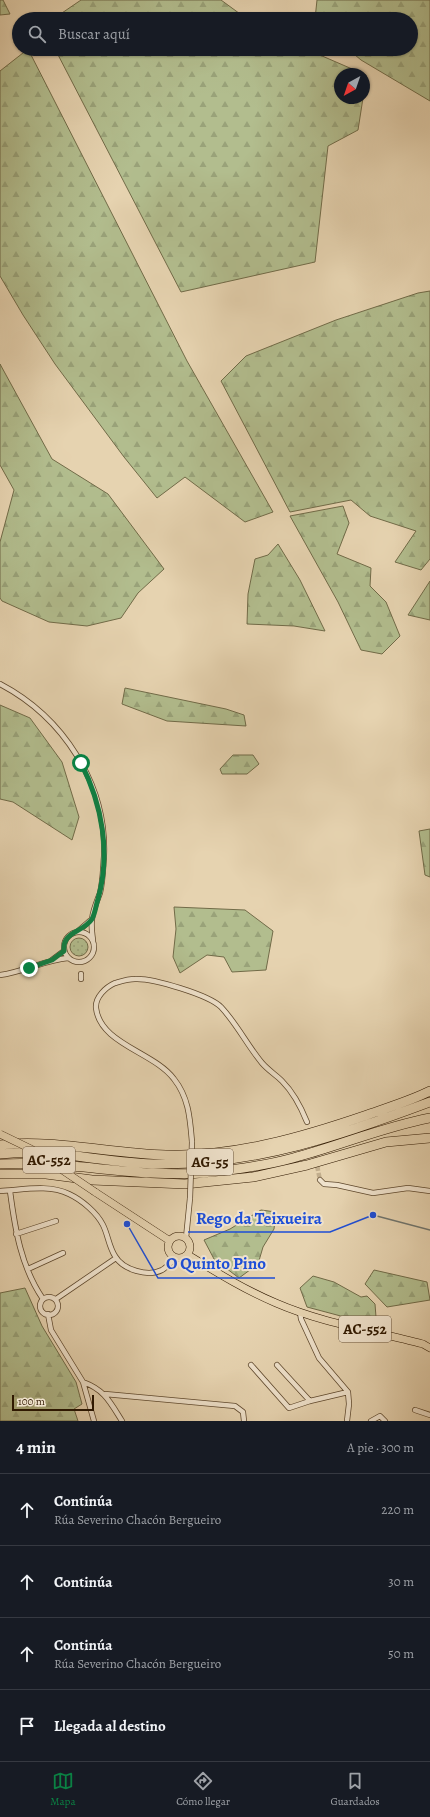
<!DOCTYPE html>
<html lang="es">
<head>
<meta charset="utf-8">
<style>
	:root { --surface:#171b24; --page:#20242c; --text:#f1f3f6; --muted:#9ea1a6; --line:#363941; --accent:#0b8043 }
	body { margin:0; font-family:Alegreya,serif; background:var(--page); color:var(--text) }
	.compass { position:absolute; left:334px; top:68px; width:36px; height:36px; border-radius:50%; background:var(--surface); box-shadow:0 1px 3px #0004; rotate:220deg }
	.scale { position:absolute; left:12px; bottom:10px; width:82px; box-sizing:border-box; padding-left:4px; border:2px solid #301901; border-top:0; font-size:11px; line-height:14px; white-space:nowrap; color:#301901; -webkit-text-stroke:3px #efe2cc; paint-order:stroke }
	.stop { position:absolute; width:12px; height:12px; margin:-9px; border:3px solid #0b8043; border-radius:50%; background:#fff }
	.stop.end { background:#0b8043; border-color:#fff; box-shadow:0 1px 4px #0008 }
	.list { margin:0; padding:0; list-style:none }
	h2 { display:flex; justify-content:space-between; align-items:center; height:52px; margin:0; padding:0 16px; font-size:17px }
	h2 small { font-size:13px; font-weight:400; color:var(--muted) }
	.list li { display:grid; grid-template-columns:26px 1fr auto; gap:12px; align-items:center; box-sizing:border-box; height:72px; padding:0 16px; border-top:1px solid var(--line) }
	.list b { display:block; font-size:15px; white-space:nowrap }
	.list p { margin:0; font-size:13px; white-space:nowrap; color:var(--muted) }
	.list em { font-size:13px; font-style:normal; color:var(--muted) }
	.icon { flex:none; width:22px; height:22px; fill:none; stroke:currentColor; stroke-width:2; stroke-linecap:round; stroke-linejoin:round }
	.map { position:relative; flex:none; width:430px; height:1421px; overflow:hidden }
	.search { position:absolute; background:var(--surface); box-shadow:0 1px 3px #0004; left:12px; right:12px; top:12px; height:44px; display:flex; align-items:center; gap:10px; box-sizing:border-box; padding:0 14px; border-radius:22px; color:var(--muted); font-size:15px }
	.sheet { height:340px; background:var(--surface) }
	nav { display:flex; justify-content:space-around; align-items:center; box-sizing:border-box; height:56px; border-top:1px solid var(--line); background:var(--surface); font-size:11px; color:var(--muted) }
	nav a { display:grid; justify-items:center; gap:2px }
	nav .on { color:var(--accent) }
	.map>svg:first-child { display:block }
	.grass { fill:url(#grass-dots); stroke:#716b48 }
	.forest { fill:url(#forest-firs); stroke:#716b48 }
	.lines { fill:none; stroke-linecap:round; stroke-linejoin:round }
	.stream { stroke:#71766f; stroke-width:1.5 }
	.street-tunnel { stroke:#c2ae8d; stroke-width:4.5; stroke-dasharray:4.5 2; stroke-linecap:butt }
	.street-casing { stroke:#5e482d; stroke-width:6 }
	.primary-casing { stroke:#301901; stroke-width:8 }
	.highway-casing { stroke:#301901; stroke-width:10 }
	.street { stroke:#efe2cc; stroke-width:4.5 }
	.primary { stroke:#e6d3b0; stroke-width:7 }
	.highway { stroke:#e6d3b0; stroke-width:9 }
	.street-bridge-casing { stroke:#5e482d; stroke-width:6; stroke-linecap:butt }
	.primary-bridge-casing { stroke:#301901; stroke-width:8; stroke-linecap:butt }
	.street-bridge { stroke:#efe2cc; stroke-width:4.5 }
	.primary-bridge { stroke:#e6d3b0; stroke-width:7 }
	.route { stroke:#0b8043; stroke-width:5 }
	.labels { text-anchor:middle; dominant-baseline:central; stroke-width:4; stroke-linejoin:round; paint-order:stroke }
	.shield { fill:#efe2cc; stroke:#69553e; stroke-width:1 }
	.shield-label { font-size:15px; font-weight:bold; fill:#301901 }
	.leader { fill:none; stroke:#1d4ed8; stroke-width:1.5 }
	.callout-dot { fill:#1d4ed8; stroke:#efe2cc; stroke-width:1.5 }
	.callout-label { font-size:17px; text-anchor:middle; font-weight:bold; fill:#1d4ed8; stroke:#efe2cc; stroke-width:4; stroke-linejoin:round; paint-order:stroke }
</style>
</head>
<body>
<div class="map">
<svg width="430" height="1421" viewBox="0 0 430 1421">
	<defs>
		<pattern id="grass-dots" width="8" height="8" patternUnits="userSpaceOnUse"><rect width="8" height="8" fill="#b2bd8e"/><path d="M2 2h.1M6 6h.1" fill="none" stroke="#99a279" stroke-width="1.8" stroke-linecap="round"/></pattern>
		<pattern id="forest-firs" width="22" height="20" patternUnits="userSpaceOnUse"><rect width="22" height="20" fill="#b2bd8e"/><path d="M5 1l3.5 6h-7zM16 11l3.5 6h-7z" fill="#99a279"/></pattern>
	</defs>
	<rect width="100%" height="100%" fill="#e6d3b0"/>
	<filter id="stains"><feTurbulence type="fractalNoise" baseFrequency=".005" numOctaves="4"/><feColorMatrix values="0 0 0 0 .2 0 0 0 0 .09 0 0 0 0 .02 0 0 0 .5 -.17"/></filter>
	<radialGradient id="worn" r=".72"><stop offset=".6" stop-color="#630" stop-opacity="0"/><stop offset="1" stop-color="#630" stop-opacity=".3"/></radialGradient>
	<!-- grass -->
	<path class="grass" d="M70 947a9 9 0 1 1 18 0a9 9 0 1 1-18 0Z"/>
	<!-- forest -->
	<path class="forest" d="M 0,0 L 3,0 L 10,14 L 0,15 Z
		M 81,0 L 221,0 L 247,19 L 41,19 L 59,15 Z
		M 317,0 L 430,0 L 430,101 L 361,60 L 348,49 L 411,49 L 411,19 L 315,19 Z
		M 28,49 L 187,361 L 273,512 L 245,522 L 185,477 L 157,498 L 124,457 L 55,364 L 23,315 L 0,276 L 0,71 Z
		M 55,49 L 306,49 L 366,75 L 364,91 L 364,74 L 340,74 L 340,98 L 363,98 L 358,130 L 328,146 L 315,262 L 181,292 Z
		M 430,291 L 430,559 L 421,570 L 395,562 L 416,531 L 370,516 L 351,500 L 290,512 L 221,381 L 246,356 L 336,320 L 418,293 Z
		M 0,364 L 52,459 L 108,494 L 164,569 L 138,593 L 121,618 L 87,626 L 49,622 L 2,601 L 0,598 L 0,542 L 14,490 L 0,465 Z
		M 343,506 L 349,523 L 337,554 L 371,568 L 370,586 L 386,602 L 400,636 L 382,654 L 361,650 L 338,602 L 290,516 Z
		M 278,544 L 300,580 L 325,631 L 294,626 L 247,624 L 248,594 L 255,559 L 268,555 Z
		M 430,581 L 430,620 L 408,615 Z
		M 125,688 L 226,709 L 244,715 L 246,726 L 167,721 L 122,704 Z
		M 0,705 L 30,718 L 62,762 L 79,817 L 72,840 L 13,802 L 0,799 Z
		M 233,755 L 253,755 L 259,764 L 247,774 L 222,774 L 220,769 Z
		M 430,829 L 430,877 L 425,875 L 419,831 Z
		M 174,907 L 245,910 L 273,931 L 266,970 L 232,972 L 224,957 L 207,955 L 180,973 L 173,957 L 176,929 Z
		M 261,1210 L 276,1212 L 274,1229 L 263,1247 L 258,1264 L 239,1278 L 214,1259 L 204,1240 L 230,1229 Z
		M 374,1270 L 427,1282 L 430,1300 L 387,1307 L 365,1284 Z
		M 313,1276 L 334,1282 L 361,1297 L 367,1296 L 375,1304 L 376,1317 L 352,1319 L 307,1307 L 300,1288 Z
		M 25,1288 L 42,1326 L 76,1382 L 82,1404 L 74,1409 L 78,1421 L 0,1421 L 0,1293 Z"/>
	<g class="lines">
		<!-- stream -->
		<path class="stream" d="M 373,1215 L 430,1230"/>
		<!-- street-tunnel -->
		<path class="street-tunnel" d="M 312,1141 L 320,1180"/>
		<defs>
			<path id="street" d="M 0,684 C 63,717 107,784 104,856 C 103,868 103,881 100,893 C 97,901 93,910 92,919 C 91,926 92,933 93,940
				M64 947a15 15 0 1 1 30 0a15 15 0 1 1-30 0Z
				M 77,932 L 92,919
				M 52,960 L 64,951
				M 81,974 L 81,979
				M 0,975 C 24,972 44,960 68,958
				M 192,1142 C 190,1119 189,1098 174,1079 C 154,1052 100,1044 96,1008 C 95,997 106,987 115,983 C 122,981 128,979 135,979 C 153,978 209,995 221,1007 C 237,1024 247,1045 262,1063 C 268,1070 276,1075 282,1081 C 294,1093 301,1107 307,1122
				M 320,1180 L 324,1184 L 337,1185 L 373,1193 L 408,1188 L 430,1191
				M 0,1191 C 23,1190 48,1184 69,1194 C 82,1200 97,1213 103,1225 C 108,1235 109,1247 115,1256 C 123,1270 148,1277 162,1270 C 167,1267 171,1262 176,1258
				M 10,1191 C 15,1229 21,1267 43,1299
				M 16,1234 L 56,1221
				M 186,1238 L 190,1198
				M 28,1269 L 63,1253
				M40 1306a9 9 0 1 1 18 0a9 9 0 1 1-18 0Z
				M 56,1299 L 116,1258
				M 300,1312 L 301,1319 L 319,1358 L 348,1392 L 349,1404 L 347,1421
				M 48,1314 L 51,1330 L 83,1382 L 94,1421
				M 251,1365 L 289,1408 L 310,1401 L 348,1392
				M 277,1365 L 310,1401
				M 83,1382 C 105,1390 110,1402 122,1421
				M 105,1394 L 235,1406 L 243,1412 L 244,1421
				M 415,1410 L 430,1415
				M 371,1421 L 380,1416 L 385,1421"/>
			<path id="primary" d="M 95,1192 L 170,1241
				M168 1247a11 11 0 1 1 22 0a11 11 0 1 1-22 0Z
				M 188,1255 C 216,1272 245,1290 276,1303 C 322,1323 374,1331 423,1344 L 430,1348"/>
			<path id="highway" d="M 0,1145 C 55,1139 111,1154 166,1155 C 235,1157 303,1137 367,1115 C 389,1107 410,1101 430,1091
				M 0,1154 C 54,1147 109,1165 163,1164 C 258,1164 342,1135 430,1102
				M 0,1164 C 68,1160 135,1178 203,1173 C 233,1170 264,1166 293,1158 C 339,1146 383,1127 430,1118
				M 0,1174 L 46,1174 L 92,1180 L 185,1184 L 253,1177 L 307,1165 L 386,1142 L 430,1138"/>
		</defs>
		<!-- street casing -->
		<use href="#street" class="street-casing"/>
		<!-- primary casing -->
		<use href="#primary" class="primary-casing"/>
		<!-- highway casing -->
		<use href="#highway" class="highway-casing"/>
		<!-- street -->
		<use href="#street" class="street"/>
		<!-- primary -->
		<use href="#primary" class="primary"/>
		<!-- highway -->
		<use href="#highway" class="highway"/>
		<defs>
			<path id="street-bridge" d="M 190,1198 L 192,1142"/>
			<path id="primary-bridge" d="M 0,1134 L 31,1149 L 95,1192"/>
		</defs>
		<!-- street-bridge casing -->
		<use href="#street-bridge" class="street-bridge-casing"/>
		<!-- primary-bridge casing -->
		<use href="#primary-bridge" class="primary-bridge-casing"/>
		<!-- street-bridge -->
		<use href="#street-bridge" class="street-bridge"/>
		<!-- primary-bridge -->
		<use href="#primary-bridge" class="primary-bridge"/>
	</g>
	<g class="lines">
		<!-- route -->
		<path class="route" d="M 29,968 L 52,960 L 64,951 C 62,931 83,933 92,919 C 95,914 96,905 98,899 C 111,853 102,804 81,763"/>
	</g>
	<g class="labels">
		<!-- shield labels -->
		<g class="shield">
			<rect x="23" y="1147" width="52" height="26" rx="3"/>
			<rect x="187" y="1149" width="46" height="26" rx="3"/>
			<rect x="339" y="1316" width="52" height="26" rx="3"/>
		</g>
		<g class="shield-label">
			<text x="49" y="1160">AC-552</text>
			<text x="210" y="1162">AG-55</text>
			<text x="365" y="1329">AC-552</text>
		</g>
	</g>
	<!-- callouts -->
	<path class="leader" d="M373 1215L330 1232H188M127 1224L158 1278H275"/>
	<g class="callout-dot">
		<circle cx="373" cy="1215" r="4"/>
		<circle cx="127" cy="1224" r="4"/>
	</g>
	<g class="callout-label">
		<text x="259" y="1224">Rego da Teixueira</text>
		<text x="216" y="1269">O Quinto Pino</text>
	</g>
	<rect width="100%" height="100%" filter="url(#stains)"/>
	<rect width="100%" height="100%" fill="url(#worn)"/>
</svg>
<svg class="compass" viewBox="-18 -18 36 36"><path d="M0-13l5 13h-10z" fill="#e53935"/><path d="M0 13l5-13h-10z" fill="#9ea1a6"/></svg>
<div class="scale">100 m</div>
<div class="stop" style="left:81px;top:763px"></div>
<div class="stop end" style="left:29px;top:968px"></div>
<div class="search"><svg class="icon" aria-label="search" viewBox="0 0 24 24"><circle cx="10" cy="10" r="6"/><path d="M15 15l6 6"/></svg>Buscar aquí</div>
</div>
<section class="sheet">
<h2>4 min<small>A pie · 300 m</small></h2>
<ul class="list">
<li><svg class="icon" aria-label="ahead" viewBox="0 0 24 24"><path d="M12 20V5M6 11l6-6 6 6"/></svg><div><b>Continúa</b><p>Rúa Severino Chacón Bergueiro</p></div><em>220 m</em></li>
<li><svg class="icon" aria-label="ahead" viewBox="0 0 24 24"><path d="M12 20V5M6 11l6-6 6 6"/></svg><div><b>Continúa</b></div><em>30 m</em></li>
<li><svg class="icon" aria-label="ahead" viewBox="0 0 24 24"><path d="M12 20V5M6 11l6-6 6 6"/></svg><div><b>Continúa</b><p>Rúa Severino Chacón Bergueiro</p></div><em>50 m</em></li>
<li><svg class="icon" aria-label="arrive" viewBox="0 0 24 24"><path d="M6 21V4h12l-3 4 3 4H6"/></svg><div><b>Llegada al destino</b></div></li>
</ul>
</section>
<nav>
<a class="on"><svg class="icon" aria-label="map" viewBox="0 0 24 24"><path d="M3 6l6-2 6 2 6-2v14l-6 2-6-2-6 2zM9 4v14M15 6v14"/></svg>Mapa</a>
<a><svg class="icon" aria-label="directions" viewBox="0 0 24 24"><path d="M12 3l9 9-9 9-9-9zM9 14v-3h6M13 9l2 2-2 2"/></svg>Cómo llegar</a>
<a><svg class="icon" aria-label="saved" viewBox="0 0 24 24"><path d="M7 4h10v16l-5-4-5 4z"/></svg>Guardados</a>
</nav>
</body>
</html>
